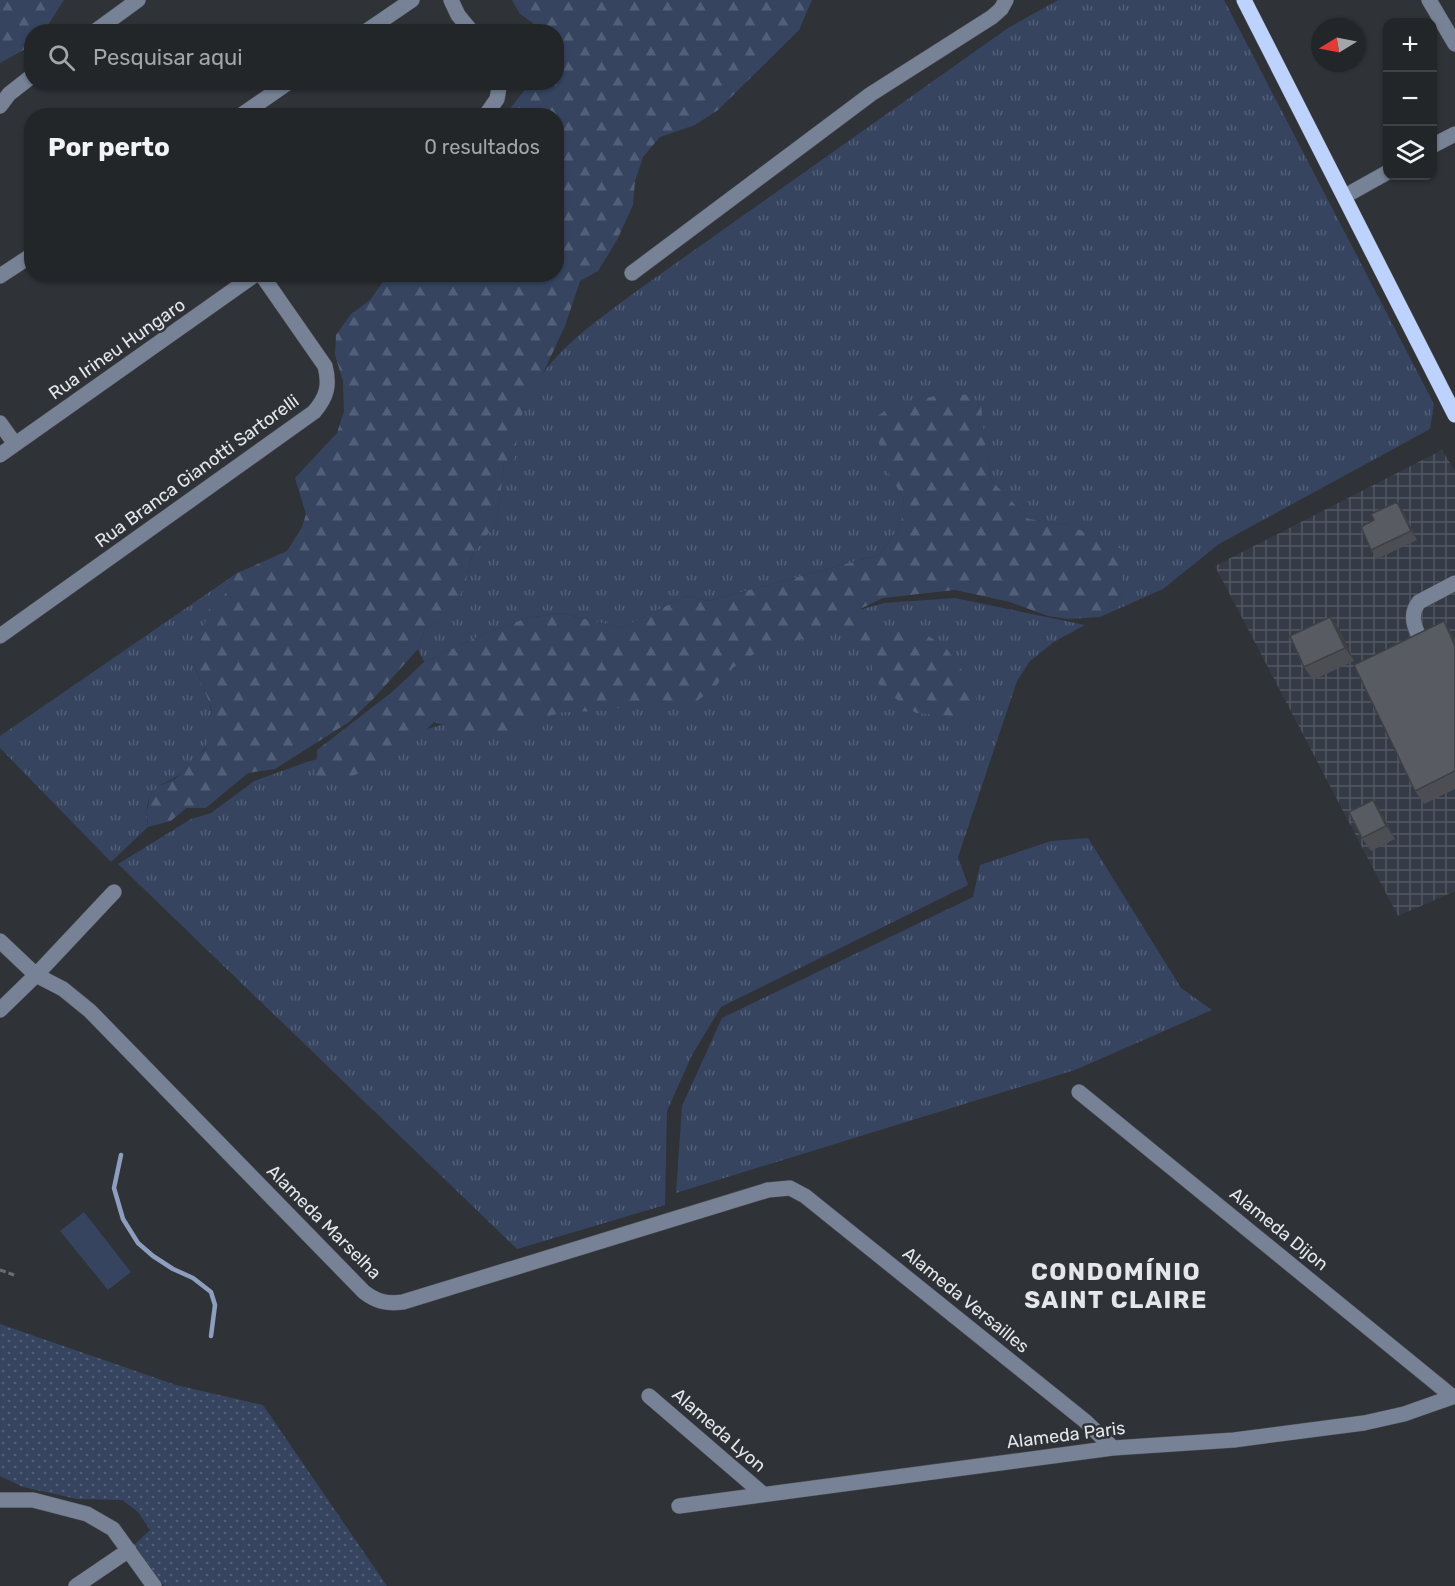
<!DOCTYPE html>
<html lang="pt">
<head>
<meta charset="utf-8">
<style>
	:root { --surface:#232629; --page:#2f3235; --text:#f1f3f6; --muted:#a3a5a8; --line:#404346 }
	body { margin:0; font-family:Rubik,sans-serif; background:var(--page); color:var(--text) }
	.controls { position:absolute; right:18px; top:18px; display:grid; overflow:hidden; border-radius:12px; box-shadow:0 2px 4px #0004 }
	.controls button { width:54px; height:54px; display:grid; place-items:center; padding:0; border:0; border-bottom:2px solid var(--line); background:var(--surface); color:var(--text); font:30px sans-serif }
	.compass { position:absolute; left:1311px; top:18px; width:54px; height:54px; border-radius:50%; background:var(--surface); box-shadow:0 2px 4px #0004; rotate:260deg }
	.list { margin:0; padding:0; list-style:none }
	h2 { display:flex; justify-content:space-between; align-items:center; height:78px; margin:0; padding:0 24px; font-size:26px }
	h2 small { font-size:20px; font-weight:400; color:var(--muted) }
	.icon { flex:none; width:33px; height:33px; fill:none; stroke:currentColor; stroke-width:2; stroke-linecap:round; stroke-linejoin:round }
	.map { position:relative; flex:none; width:1455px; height:1586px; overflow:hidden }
	.search { position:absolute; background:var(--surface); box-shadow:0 2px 4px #0004; left:24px; top:24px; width:540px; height:66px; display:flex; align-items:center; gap:15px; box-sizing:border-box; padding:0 21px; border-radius:24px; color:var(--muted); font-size:22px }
	.panel { position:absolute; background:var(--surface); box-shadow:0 2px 4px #0004; left:24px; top:108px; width:540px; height:174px; border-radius:24px }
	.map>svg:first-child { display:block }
	.industrial { fill:url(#industrial-grid) }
	.grass { fill:url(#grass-tufts) }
	.forest { fill:url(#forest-firs) }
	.park { fill:url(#park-dots) }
	.pitch { fill:#364460 }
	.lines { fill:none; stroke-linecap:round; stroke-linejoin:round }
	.stream { stroke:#8e9ebe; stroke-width:4.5 }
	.minor-casing { stroke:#4c4f53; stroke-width:16 }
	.major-casing { stroke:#4c4f53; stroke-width:16 }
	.path { stroke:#6b6d72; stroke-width:3; stroke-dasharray:6 3; stroke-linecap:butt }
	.minor { stroke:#778296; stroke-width:15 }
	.major { stroke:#bdd2fc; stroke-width:15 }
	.wall { fill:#4c4e53 }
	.shaded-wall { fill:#3e4044 }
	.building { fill:#585b61; stroke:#3e4044; stroke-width:1.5 }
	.labels { text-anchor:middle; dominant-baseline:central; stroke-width:5; stroke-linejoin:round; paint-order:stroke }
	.street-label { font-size:18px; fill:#e4e6e9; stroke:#2f3237 }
	.district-label { font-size:24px; font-weight:bold; letter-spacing:1.5px; fill:#e4e6e9; stroke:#2f3237 }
</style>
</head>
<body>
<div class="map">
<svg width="1455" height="1586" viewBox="0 0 1455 1586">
	<defs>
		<pattern id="industrial-grid" width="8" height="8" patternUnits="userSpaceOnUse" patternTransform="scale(1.5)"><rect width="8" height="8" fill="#353b46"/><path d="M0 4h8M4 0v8" fill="none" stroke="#525761"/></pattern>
		<pattern id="grass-tufts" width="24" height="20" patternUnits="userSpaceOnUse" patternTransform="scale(1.5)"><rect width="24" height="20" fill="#364460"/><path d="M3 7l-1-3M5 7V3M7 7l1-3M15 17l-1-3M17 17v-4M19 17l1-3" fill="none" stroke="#535f77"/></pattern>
		<pattern id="forest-firs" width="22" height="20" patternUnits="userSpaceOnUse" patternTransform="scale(1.5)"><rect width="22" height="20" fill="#364460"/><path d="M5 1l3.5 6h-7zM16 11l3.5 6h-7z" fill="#535f77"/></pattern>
		<pattern id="park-dots" width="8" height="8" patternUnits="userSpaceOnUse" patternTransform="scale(1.5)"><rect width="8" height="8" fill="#364460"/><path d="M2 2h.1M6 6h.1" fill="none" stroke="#535f77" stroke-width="1.8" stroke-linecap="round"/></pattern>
	</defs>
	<rect width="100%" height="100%" fill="#2f3237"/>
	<!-- industrial -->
	<path class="industrial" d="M 1442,450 L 1455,471 L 1455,891 L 1398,916 L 1215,566 Z"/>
	<!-- grass -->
	<path class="grass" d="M 1058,0 L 1224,0 L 1434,404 L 1430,429 L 1219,544 L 1163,589 L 1100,617 L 1123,593 L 1069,525 L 1029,519 L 992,481 L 986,454 L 890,475 L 904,499 L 901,524 L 879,555 L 708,601 L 686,596 L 622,628 L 561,613 L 527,618 L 484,634 L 424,662 L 418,649 L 425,629 L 440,621 L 466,581 L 473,552 L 497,523 L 504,465 L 514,462 C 516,442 517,422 525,403 C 548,353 595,322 638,290 L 1008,28 Z
		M 237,573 L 223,597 L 194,664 C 201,684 213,705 214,726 C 214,742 189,769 176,777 C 167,783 157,784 151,795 C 145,805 147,817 148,827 L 111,862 L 0,748 L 0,736 Z
		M 955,598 L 1085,625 L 1054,642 L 1030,661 L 1017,681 L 958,857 L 968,885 L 721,1007 L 692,1055 L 667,1111 L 665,1205 L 517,1249 L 118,864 L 191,819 L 211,813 L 254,781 L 307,762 L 884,603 Z
		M 1088,838 L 1181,988 L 1212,1010 L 1075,1070 L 676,1193 L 682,1106 L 722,1018 L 973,897 L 980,865 L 1051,841 Z"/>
	<!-- forest -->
	<path class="forest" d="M 0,0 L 64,0 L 44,31 L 32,32 L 31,46 L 0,63 Z
		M 512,0 L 812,0 L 799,30 L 718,110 L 695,125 L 660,137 L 643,157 L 635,181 L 633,205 L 617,240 L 598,271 L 580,281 L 565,326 L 544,371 L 525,404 L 518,429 L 514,462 L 504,465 L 497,523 L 473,552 L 466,581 L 457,603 L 440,621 L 425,629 L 418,649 L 374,698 L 349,722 L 275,769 L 248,773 L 206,808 L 186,808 L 171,821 L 148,827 L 147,811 L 150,796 L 157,787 L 175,779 L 191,764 L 204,750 L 214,729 L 211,707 L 194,664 L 209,609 L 223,597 L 237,573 L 287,551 L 302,527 L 306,514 L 295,478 L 337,433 L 344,411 L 343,381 L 335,355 L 336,335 L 351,314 L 370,300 L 388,275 L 556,274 L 556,116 L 505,115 L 530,83 L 556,82 L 556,32 L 537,31 L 533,23 L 520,14 Z
		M 949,393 L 968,395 L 981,404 L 986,454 L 992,481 L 1029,519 L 1069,525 L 1121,549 L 1123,593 L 1100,617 L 1068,619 L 1048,616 L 1010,602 L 955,590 L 883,598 L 860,609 L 872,627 L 917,628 L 946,648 L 971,683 L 977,701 L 964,717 L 916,713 L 895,698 L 874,680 L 870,655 L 840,624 L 808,637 L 757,652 L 725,673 L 714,689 L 694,703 L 659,701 L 600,711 L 563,712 L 526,723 L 510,736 L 468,733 L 434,722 C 409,748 365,774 330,784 L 316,777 L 317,750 L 392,692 L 424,662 L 484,634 L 527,618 L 561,613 L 622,628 L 686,596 L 708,601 L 879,555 L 901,524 L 904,499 L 890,476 L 880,449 L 875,418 L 893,405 Z"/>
	<!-- park -->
	<path class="park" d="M 0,1324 L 176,1385 L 263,1405 L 387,1586 L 164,1586 L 134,1545 L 150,1530 L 138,1512 L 122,1500 L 77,1499 L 23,1487 L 0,1476 Z"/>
	<!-- pitch -->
	<path class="pitch" d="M 84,1212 L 131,1272 L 108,1290 L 60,1231 Z"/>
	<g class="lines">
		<!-- stream -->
		<path class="stream" d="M 121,1155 L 114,1188 L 123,1219 L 138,1243 L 153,1256 L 173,1269 L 193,1278 L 211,1292 L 215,1305 L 211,1336"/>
		<defs>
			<path id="minor" d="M 451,0 L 458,15 L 472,32
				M 1429,0 L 1455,44
				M 94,32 L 138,0
				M 365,32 L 412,0
				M 0,106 L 9,94 L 32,76
				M 240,116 L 289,82
				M 485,116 L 497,99 L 500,82
				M 1432,146 L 1455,134
				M 1345,196 L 1388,172
				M 632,273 L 871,94 L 992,17 L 1001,9 L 1006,0
				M 0,276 L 32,255
				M 0,423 L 15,444
				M 0,455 L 256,274
				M 0,636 L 314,412 C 327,397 330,385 325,366 L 261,274
				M 1424,647 C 1417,632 1407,617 1419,602 L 1455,583
				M 0,941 L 36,975 L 63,989 L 90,1011 L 364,1292 C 377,1302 387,1304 403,1302 L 768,1190 L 790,1188 L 805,1196 L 1085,1421 L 1113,1448
				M 0,1010 L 36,975 L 114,892
				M 1079,1092 L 1453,1397
				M 649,1396 L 763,1494
				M 0,1500 L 33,1500 L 87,1514 L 113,1529 L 154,1586
				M 679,1506 L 1113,1448 L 1234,1440 L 1364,1423 L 1404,1414 L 1455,1396
				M 76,1586 L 129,1550"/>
			<path id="major" d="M 1244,0 L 1455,415"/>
		</defs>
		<!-- minor casing -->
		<use href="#minor" class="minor-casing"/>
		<!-- major casing -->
		<use href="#major" class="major-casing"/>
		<!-- path -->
		<path class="path" d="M 0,1270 L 17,1276"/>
		<!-- minor -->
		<use href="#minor" class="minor"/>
		<!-- major -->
		<use href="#major" class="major"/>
	</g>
	<!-- wall -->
	<path class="wall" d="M 1403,511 L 1417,540 L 1377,559 L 1371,550 Z
		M 1330,617 L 1340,630 L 1354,661 L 1313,680 L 1304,667 Z
		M 1453,635 L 1455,639 L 1455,789 L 1424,804 L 1415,791 Z
		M 1382,814 L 1395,839 L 1371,851 L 1362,838 Z"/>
	<!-- shaded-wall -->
	<path class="shaded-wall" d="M 1397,502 L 1403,511 L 1417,540 L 1411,531 Z
		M 1330,617 L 1340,630 L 1354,661 L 1345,648 Z
		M 1444,621 L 1453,635 L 1455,639 L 1455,646 Z
		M 1373,800 L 1382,814 L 1395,839 L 1386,826 Z"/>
	<!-- building -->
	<path class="building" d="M 1397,502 L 1411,531 L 1371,550 L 1361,527 L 1374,520 L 1371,514 Z
		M 1330,617 L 1345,648 L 1304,667 L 1290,636 Z
		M 1444,621 L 1455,646 L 1455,771 L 1415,791 L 1354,665 Z
		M 1373,800 L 1386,826 L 1362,838 L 1349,812 Z"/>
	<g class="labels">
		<!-- street labels -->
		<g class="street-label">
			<text transform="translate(117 349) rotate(-35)">Rua Irineu Hungaro</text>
			<text transform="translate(197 471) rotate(-36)">Rua Branca Gianotti Sartorelli</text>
			<text transform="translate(324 1222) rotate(45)">Alameda Marselha</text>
			<text transform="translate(1279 1229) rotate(39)">Alameda Dijon</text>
			<text transform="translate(966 1300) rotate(39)">Alameda Versailles</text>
			<text transform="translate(719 1430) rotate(41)">Alameda Lyon</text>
			<text transform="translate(1066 1435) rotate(-7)">Alameda Paris</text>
		</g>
		<!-- district labels -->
		<g class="district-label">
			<text x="1116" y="1272">CONDOMÍNIO<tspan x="1116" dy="28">SAINT CLAIRE</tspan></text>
		</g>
	</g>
</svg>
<div class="controls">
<button>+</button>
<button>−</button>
<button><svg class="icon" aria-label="layers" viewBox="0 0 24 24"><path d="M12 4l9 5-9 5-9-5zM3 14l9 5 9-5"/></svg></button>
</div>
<svg class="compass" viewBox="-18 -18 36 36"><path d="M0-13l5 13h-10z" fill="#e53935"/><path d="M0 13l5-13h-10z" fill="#a3a5a8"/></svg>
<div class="search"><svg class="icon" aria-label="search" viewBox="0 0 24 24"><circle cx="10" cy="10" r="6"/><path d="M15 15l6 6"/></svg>Pesquisar aqui</div>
<section class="panel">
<h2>Por perto<small>0 resultados</small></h2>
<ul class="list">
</ul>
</section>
</div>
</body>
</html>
